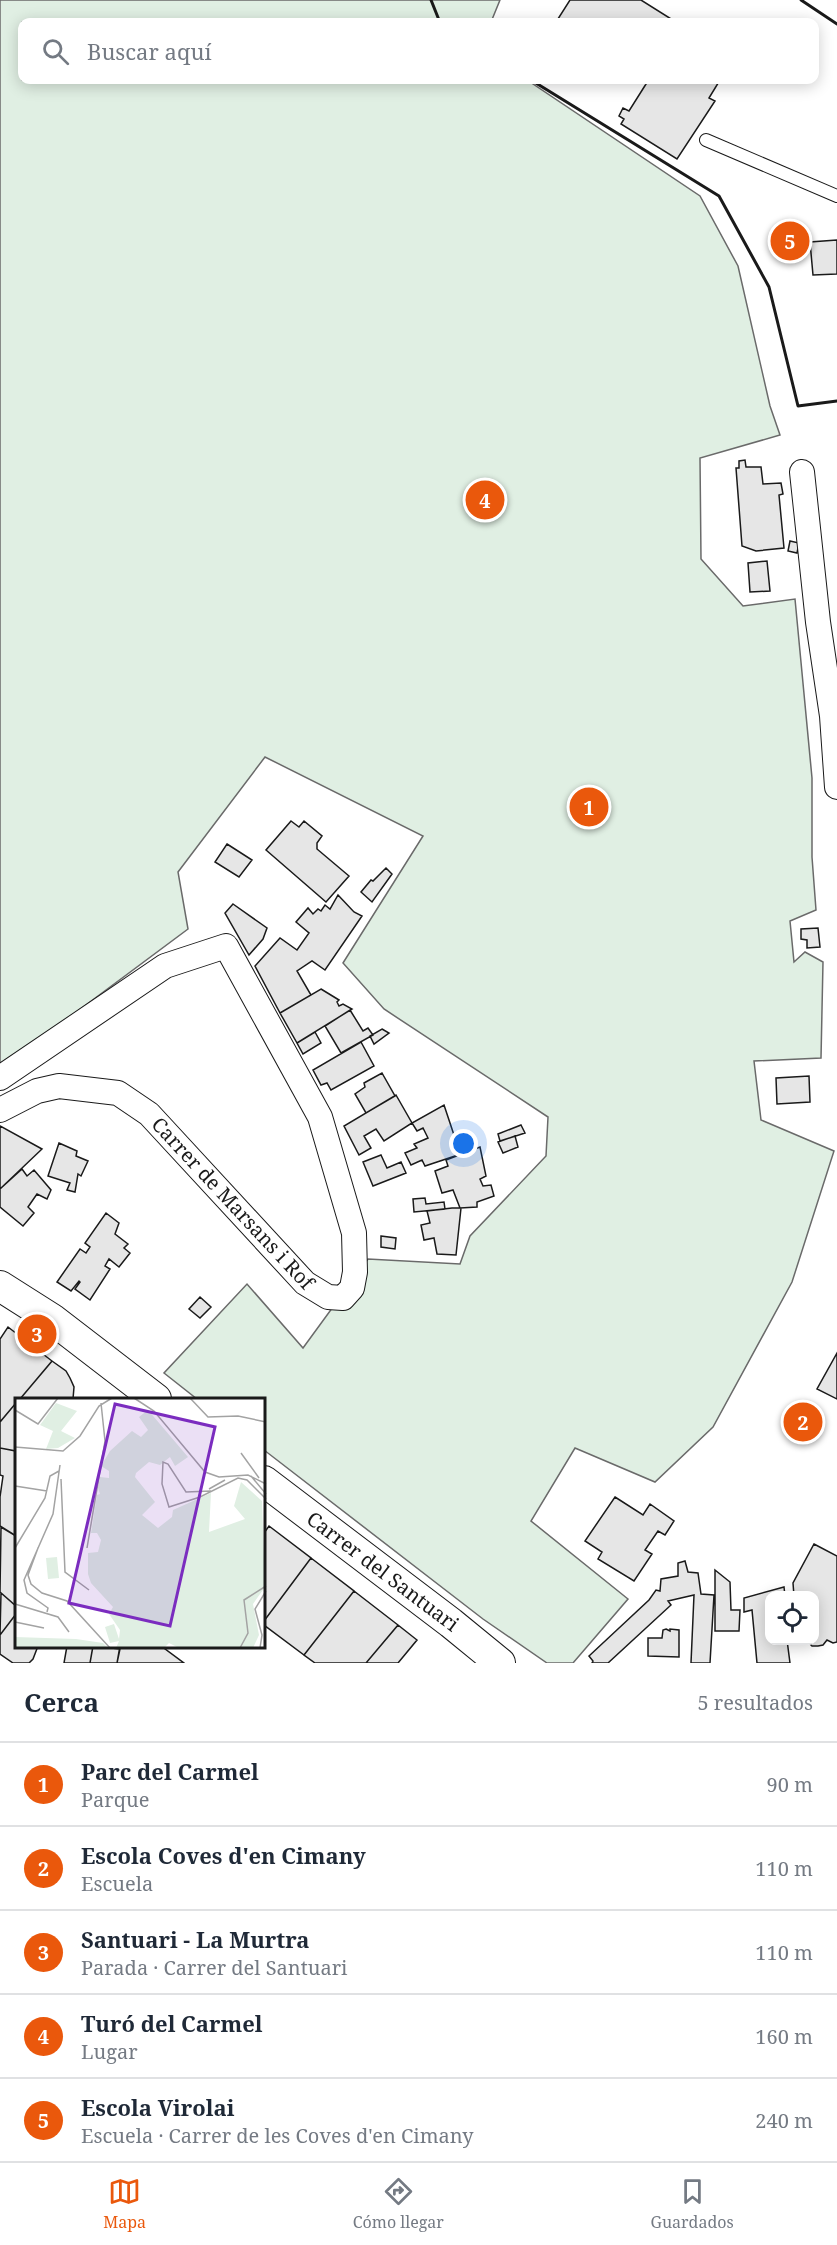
<!DOCTYPE html>
<html lang="es">
<head>
<meta charset="utf-8">
<style>
	:root { --surface:#fff; --page:#f6f6f7; --text:#1f2937; --muted:#747a83; --line:#e0e1e3; --accent:#ea580c }
	body { margin:0; font-family:"Noto Serif",serif; background:var(--page); color:var(--text) }
	.controls { position:absolute; right:18px; bottom:18px; display:grid; overflow:hidden; border-radius:12px; box-shadow:0 3px 15px #0003 }
	.controls button { width:54px; height:54px; display:grid; place-items:center; padding:0; border:0; border-bottom:2px solid var(--line); background:var(--surface); color:var(--text); font:30px sans-serif }
	.you { position:absolute; left:464px; top:1144px; width:21px; height:21px; margin:-15px; border:4px solid #fff; border-radius:50%; background:#1a73e8; box-shadow:0 0 0 9px #1a73e833 }
	.badge { display:grid; place-items:center; width:39px; height:39px; border-radius:50%; background:var(--accent); color:#fff; font-size:20px; font-weight:700 }
	.pin { position:absolute; translate:-50% -50%; border:3px solid #fff; box-shadow:0 2px 6px #0006 }
	.list { margin:0; padding:0; list-style:none }
	h2 { display:flex; justify-content:space-between; align-items:center; height:78px; margin:0; padding:0 24px; font-size:26px }
	h2 small { font-size:20px; font-weight:400; color:var(--muted) }
	.list li { display:grid; grid-template-columns:39px 1fr auto; gap:18px; align-items:center; box-sizing:border-box; height:84px; padding:0 24px; border-top:2px solid var(--line) }
	.list b { display:block; font-size:22px; white-space:nowrap }
	.list p { margin:0; font-size:20px; white-space:nowrap; color:var(--muted) }
	.list em { font-size:20px; font-style:normal; color:var(--muted) }
	.icon { flex:none; width:33px; height:33px; fill:none; stroke:currentColor; stroke-width:2; stroke-linecap:round; stroke-linejoin:round }
	.map { position:relative; flex:none; width:837px; height:1663px; overflow:hidden }
	.search { position:absolute; background:var(--surface); box-shadow:0 3px 15px #0003; left:18px; right:18px; top:18px; height:66px; display:flex; align-items:center; gap:15px; box-sizing:border-box; padding:0 21px; border-radius:12px; color:var(--muted); font-size:22px }
	.sheet { height:498px; background:var(--surface) }
	nav { display:flex; justify-content:space-around; align-items:center; box-sizing:border-box; height:84px; border-top:2px solid var(--line); background:var(--surface); font-size:16px; color:var(--muted) }
	nav a { display:grid; justify-items:center; gap:3px }
	nav .on { color:var(--accent) }
	.map>svg:first-child { display:block }
	.green { fill:#e0efe3; stroke:#6a6a6a; stroke-width:1.5 }
	.building { fill:#e6e6e6; stroke:#1a1a1a; stroke-width:1.5 }
	.lines { fill:none; stroke-linecap:round; stroke-linejoin:round }
	.service-casing { stroke:#1a1a1a; stroke-width:14 }
	.minor-casing { stroke:#1a1a1a; stroke-width:26 }
	.tertiary-casing { stroke:#1a1a1a; stroke-width:32 }
	.service { stroke:#fff; stroke-width:12 }
	.minor { stroke:#fff; stroke-width:24 }
	.tertiary { stroke:#fff; stroke-width:30 }
	.wall { stroke:#1a1a1a; stroke-width:3 }
	.labels { text-anchor:middle; dominant-baseline:central; stroke-width:4.5; stroke-linejoin:round; paint-order:stroke }
	.street-label { font-size:20px; fill:#1a1a1a; stroke:#fff }
	.inset-road { fill:none; stroke:#a3a3a3; stroke-width:1.5 }
	.view { fill:#7b2cbf; fill-opacity:0.15; stroke:#7b2cbf; stroke-width:3 }
	.inset-edge { fill:none; stroke:#1a1a1a; stroke-width:3 }
</style>
</head>
<body>
<div class="map">
<svg width="837" height="1663" viewBox="0 0 837 1663">
	<rect width="100%" height="100%" fill="#fff"/>
	<!-- green -->
	<path class="green" d="M 0,0 L 500,0 L 491,22 L 22,22 L 22,80 L 527,80 L 700,196 L 738,266 L 770,406 L 780,435 L 700,458 L 701,559 L 743,606 L 795,599 L 812,778 L 812,857 L 816,910 L 790,921 L 794,962 L 805,952 L 823,962 L 821,1058 L 754,1061 L 761,1120 L 834,1151 L 792,1282 L 713,1427 L 655,1482 L 575,1448 L 531,1521 L 628,1599 L 573,1663 L 547,1663 L 483,1619 L 264,1450 L 264,1399 L 197,1399 L 164,1373 L 247,1284 L 303,1348 L 368,1259 L 460,1264 L 470,1236 L 546,1156 L 548,1117 L 384,1009 L 343,963 L 423,836 L 265,757 L 178,872 L 188,929 L 0,1069 Z"/>
	<!-- building -->
	<path class="building" d="M 570,0 L 641,0 L 676,22 L 556,22 Z
		M 646,80 L 720,80 L 709,98 L 715,101 L 677,159 L 621,124 L 624,119 L 619,116 L 623,108 L 629,111 L 646,84 L 644,82 Z
		M 837,240 L 837,274 L 813,275 L 810,242 Z
		M 745,460 L 746,467 L 761,467 L 763,484 L 781,483 L 783,494 L 779,495 L 784,548 L 756,551 L 742,546 L 736,468 L 739,468 L 739,461 Z
		M 790,541 L 799,543 L 797,553 L 788,551 Z
		M 767,561 L 770,591 L 750,592 L 748,563 Z
		M 291,821 L 299,827 L 304,821 L 322,836 L 317,843 L 317,849 L 349,876 L 326,902 L 266,850 Z
		M 227,844 L 252,860 L 239,877 L 215,862 Z
		M 386,868 L 392,874 L 372,902 L 361,892 L 371,880 L 373,881 Z
		M 338,895 L 354,912 L 362,916 L 325,970 L 312,961 L 297,971 L 311,995 L 280,1013 L 255,966 L 280,938 L 297,950 L 309,933 L 296,922 L 308,908 L 313,914 L 318,909 L 321,911 L 325,905 L 330,909 Z
		M 233,904 L 267,928 L 263,939 L 249,955 L 225,913 Z
		M 818,928 L 820,947 L 807,948 L 807,940 L 801,939 L 801,929 Z
		M 321,989 L 339,1000 L 337,1002 L 339,1006 L 343,1004 L 352,1009 L 297,1043 L 280,1013 Z
		M 350,1010 L 363,1031 L 368,1028 L 373,1035 L 341,1053 L 325,1026 Z
		M 382,1029 L 389,1033 L 374,1044 L 370,1036 Z
		M 315,1032 L 321,1043 L 303,1054 L 297,1043 Z
		M 361,1042 L 374,1066 L 331,1090 L 327,1083 L 321,1085 L 313,1070 Z
		M 382,1073 L 395,1096 L 366,1113 L 355,1094 L 365,1087 L 364,1083 Z
		M 809,1076 L 810,1102 L 777,1104 L 776,1078 Z
		M 396,1095 L 412,1123 L 384,1141 L 376,1129 L 364,1136 L 371,1148 L 359,1155 L 344,1126 Z
		M 444,1105 L 455,1138 L 464,1135 L 470,1151 L 425,1166 L 422,1160 L 411,1165 L 405,1153 L 417,1148 L 414,1144 L 428,1138 L 423,1128 L 417,1131 L 412,1123 Z
		M 521,1125 L 525,1133 L 500,1141 L 498,1134 Z
		M 0,1126 L 42,1149 L 0,1189 Z
		M 515,1136 L 518,1147 L 503,1153 L 498,1142 Z
		M 59,1143 L 77,1151 L 76,1156 L 88,1161 L 81,1176 L 78,1174 L 75,1192 L 67,1190 L 70,1183 L 48,1176 Z
		M 480,1147 L 486,1176 L 480,1179 L 483,1186 L 491,1185 L 494,1196 L 477,1202 L 477,1207 L 460,1208 L 453,1190 L 442,1193 L 435,1171 L 448,1166 L 446,1160 Z
		M 381,1155 L 387,1168 L 401,1162 L 406,1173 L 373,1186 L 363,1162 Z
		M 22,1169 L 27,1176 L 34,1170 L 51,1190 L 47,1199 L 37,1194 L 28,1207 L 34,1213 L 23,1226 L 0,1207 L 0,1189 Z
		M 425,1198 L 426,1204 L 444,1202 L 445,1209 L 414,1212 L 413,1199 Z
		M 452,1208 L 461,1208 L 456,1255 L 437,1254 L 434,1238 L 424,1240 L 421,1225 L 430,1223 L 427,1211 Z
		M 106,1213 L 119,1223 L 115,1234 L 128,1244 L 124,1248 L 130,1253 L 119,1267 L 109,1259 L 105,1266 L 110,1269 L 90,1300 L 75,1289 L 80,1282 L 79,1281 L 71,1291 L 57,1282 L 80,1249 L 86,1253 L 90,1247 L 85,1243 Z
		M 381,1236 L 396,1238 L 395,1249 L 381,1247 Z
		M 200,1297 L 211,1307 L 200,1318 L 189,1309 Z
		M 8,1327 L 52,1361 L 20,1399 L 16,1399 L 16,1403 L 0,1422 L 0,1339 Z
		M 837,1353 L 837,1399 L 817,1389 Z
		M 52,1361 L 66,1371 L 70,1378 L 74,1387 L 73,1399 L 20,1399 Z
		M 16,1403 L 16,1451 L 0,1448 L 0,1422 Z
		M 0,1448 L 16,1451 L 16,1536 L 0,1526 L 0,1497 L 3,1476 L 0,1475 Z
		M 615,1497 L 643,1515 L 650,1504 L 674,1521 L 665,1535 L 658,1531 L 645,1550 L 652,1554 L 634,1581 L 598,1559 L 602,1552 L 585,1541 Z
		M 269,1526 L 311,1558 L 264,1621 L 264,1533 Z
		M 1,1527 L 16,1536 L 16,1606 L 0,1592 Z
		M 814,1544 L 837,1556 L 837,1642 L 833,1643 L 827,1640 L 823,1645 L 818,1646 L 812,1646 L 806,1640 L 814,1640 L 814,1596 L 794,1596 L 793,1583 Z
		M 311,1558 L 354,1591 L 304,1655 L 264,1625 L 264,1621 Z
		M 685,1561 L 688,1572 L 698,1573 L 701,1594 L 714,1595 L 710,1663 L 691,1663 L 694,1595 L 668,1601 L 671,1605 L 608,1663 L 592,1663 L 593,1661 L 589,1656 L 649,1600 L 656,1590 L 660,1591 L 661,1579 L 678,1576 L 678,1563 Z
		M 715,1570 L 730,1582 L 731,1610 L 740,1610 L 739,1631 L 715,1631 Z
		M 784,1587 L 785,1596 L 770,1596 L 770,1640 L 787,1640 L 790,1663 L 757,1663 L 752,1610 L 744,1612 L 744,1598 Z
		M 354,1591 L 398,1625 L 366,1663 L 315,1663 L 304,1655 Z
		M 1,1593 L 16,1606 L 16,1614 L 0,1635 Z
		M 16,1614 L 16,1646 L 38,1646 L 33,1659 L 29,1663 L 13,1663 L 0,1654 L 0,1635 Z
		M 398,1625 L 417,1640 L 398,1663 L 366,1663 Z
		M 666,1629 L 670,1631 L 670,1629 L 679,1630 L 679,1657 L 648,1656 L 648,1638 L 662,1638 L 663,1630 Z
		M 67,1646 L 93,1646 L 90,1663 L 64,1663 Z
		M 93,1646 L 120,1649 L 117,1663 L 90,1663 Z
		M 120,1646 L 161,1646 L 184,1663 L 117,1663 Z"/>
	<g class="lines">
		<defs>
			<path id="service" d="M 706,140 L 837,196"/>
			<path id="minor" d="M 802,472 L 818,622 L 832,716 L 837,787
				M 0,1078 L 165,966 L 226,946 L 320,1117 L 354,1233 L 355,1272 L 352,1288 L 343,1298 L 328,1297 L 305,1283 L 149,1114 L 118,1093 L 59,1086 L 37,1091 L 0,1110"/>
			<path id="tertiary" d="M 0,1286 L 52,1319 L 156,1399
				M 264,1481 L 451,1623 L 500,1663"/>
		</defs>
		<!-- service casing -->
		<use href="#service" class="service-casing"/>
		<!-- minor casing -->
		<use href="#minor" class="minor-casing"/>
		<!-- tertiary casing -->
		<use href="#tertiary" class="tertiary-casing"/>
		<!-- service -->
		<use href="#service" class="service"/>
		<!-- minor -->
		<use href="#minor" class="minor"/>
		<!-- tertiary -->
		<use href="#tertiary" class="tertiary"/>
		<!-- wall -->
		<path class="wall" d="M 431,0 L 439,20 L 443,22
			M 801,0 L 837,24
			M 531,80 L 719,196 L 769,287 L 798,406 L 837,401"/>
	</g>
	<g class="labels">
		<!-- street labels -->
		<g class="street-label">
			<text transform="translate(233 1203) rotate(47)">Carrer de Marsans i Rof</text>
			<text transform="translate(383 1571) rotate(37)">Carrer del Santuari</text>
		</g>
	</g>
	<!-- overview -->
	<g transform="translate(15 1398)">
		<rect width="250" height="250" fill="#fff"/>
		<path d="M 41,5 L 62,13 L 46,33 L 60,40 L 43,50 L 31,51 L 38,33 L 25,27 ZM 133,12 L 173,59 L 160,68 L 155,59 L 145,67 L 134,64 L 121,75 L 120,79 L 140,104 L 127,117 L 143,130 L 157,119 L 158,112 L 196,95 L 194,134 L 230,121 L 219,108 L 226,84 L 247,103 L 250,189 L 238,206 L 244,237 L 238,250 L 164,250 L 154,245 L 149,250 L 101,250 L 104,243 L 95,245 L 90,229 L 99,226 L 104,241 L 105,232 L 94,216 L 98,209 L 76,185 L 73,176 L 73,155 L 83,154 L 86,142 L 82,135 L 76,135 L 82,97 L 85,96 L 83,90 L 85,79 L 94,80 L 94,73 L 86,68 L 95,53 L 117,33 L 126,39 L 133,32 L 124,19 ZM 42,159 L 44,180 L 33,181 L 31,160 ZM 0,239 L 61,241 L 88,245 L 93,250 L 0,250 Z" fill="#e0efe3"/>
		<path class="inset-road" d="M 119,0 L 139,13 L 190,74 L 204,79 L 233,77 L 251,86M 175,0 L 193,19 L 223,18 L 251,24M 0,12 L 23,26 L 43,0M 0,49 L 48,53 L 65,38 L 84,8 L 97,0M 226,55 L 244,80M 236,78 L 251,96M 46,81 L 50,174 L 74,192M 0,88 L 32,93M 194,91 L 210,82M 196,93 L 171,94 L 153,66 L 148,64 L 147,86 L 154,109 L 185,99 L 223,80 L 232,82 L 251,101M 0,150 L 30,100 L 35,78 L 44,73M 23,150 L 13,177 L 16,186 L 27,195 L 52,203 L 95,250M 72,150 L 90,43 L 86,5M 0,206 L 43,219 L 54,234M 32,214 L 33,210 L 12,195 L 9,182 L 38,116 L 45,67M 0,224 L 29,230M 225,250 L 233,235 L 229,202 L 251,188M 245,250 L 247,237 L 240,211 L 251,193"/>
		<path class="view" d="M 100,6 L 200,29 L 155,228 L 54,205 Z"/>
		<rect width="250" height="250" class="inset-edge"/>
	</g>
</svg>
<div class="controls">
<button><svg class="icon" aria-label="locate" viewBox="0 0 24 24"><circle cx="12" cy="12" r="6"/><path d="M12 2v4M12 18v4M2 12h4M18 12h4"/></svg></button>
</div>
<div class="you"></div>
<div class="pin badge" style="left:589px;top:807px">1</div>
<div class="pin badge" style="left:803px;top:1422px">2</div>
<div class="pin badge" style="left:37px;top:1334px">3</div>
<div class="pin badge" style="left:485px;top:500px">4</div>
<div class="pin badge" style="left:790px;top:241px">5</div>
<div class="search"><svg class="icon" aria-label="search" viewBox="0 0 24 24"><circle cx="10" cy="10" r="6"/><path d="M15 15l6 6"/></svg>Buscar aquí</div>
</div>
<section class="sheet">
<h2>Cerca<small>5 resultados</small></h2>
<ul class="list">
<li><span class="badge">1</span><div><b>Parc del Carmel</b><p>Parque</p></div><em>90 m</em></li>
<li><span class="badge">2</span><div><b>Escola Coves d'en Cimany</b><p>Escuela</p></div><em>110 m</em></li>
<li><span class="badge">3</span><div><b>Santuari - La Murtra</b><p>Parada · Carrer del Santuari</p></div><em>110 m</em></li>
<li><span class="badge">4</span><div><b>Turó del Carmel</b><p>Lugar</p></div><em>160 m</em></li>
<li><span class="badge">5</span><div><b>Escola Virolai</b><p>Escuela · Carrer de les Coves d'en Cimany</p></div><em>240 m</em></li>
</ul>
</section>
<nav>
<a class="on"><svg class="icon" aria-label="map" viewBox="0 0 24 24"><path d="M3 6l6-2 6 2 6-2v14l-6 2-6-2-6 2zM9 4v14M15 6v14"/></svg>Mapa</a>
<a><svg class="icon" aria-label="directions" viewBox="0 0 24 24"><path d="M12 3l9 9-9 9-9-9zM9 14v-3h6M13 9l2 2-2 2"/></svg>Cómo llegar</a>
<a><svg class="icon" aria-label="saved" viewBox="0 0 24 24"><path d="M7 4h10v16l-5-4-5 4z"/></svg>Guardados</a>
</nav>
</body>
</html>
